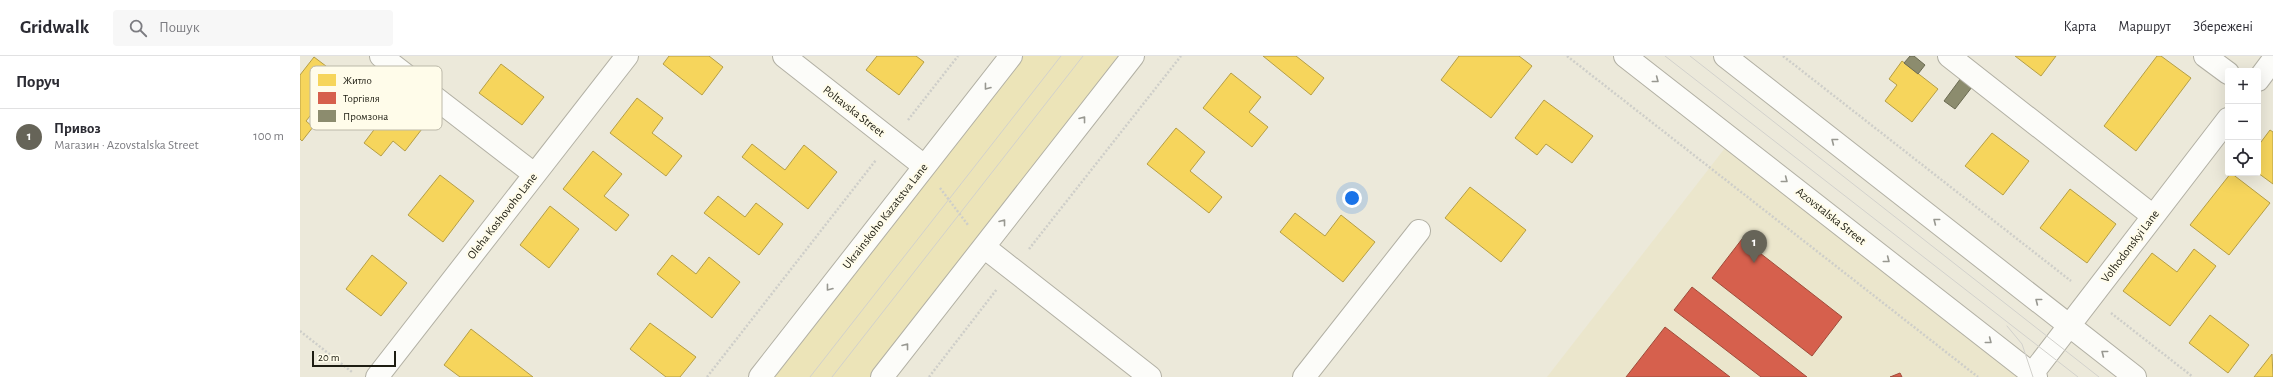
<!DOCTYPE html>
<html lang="uk">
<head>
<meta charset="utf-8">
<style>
	:root { --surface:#fff; --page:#f7f7f7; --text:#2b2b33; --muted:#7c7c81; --line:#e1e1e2; --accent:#666458 }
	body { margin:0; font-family:"Alegreya Sans",sans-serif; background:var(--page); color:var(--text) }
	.controls { position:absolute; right:12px; top:12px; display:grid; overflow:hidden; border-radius:4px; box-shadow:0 4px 16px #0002 }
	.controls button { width:36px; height:36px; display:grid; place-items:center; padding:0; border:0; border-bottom:1px solid var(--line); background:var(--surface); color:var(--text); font:20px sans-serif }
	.scale { position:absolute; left:12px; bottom:10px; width:84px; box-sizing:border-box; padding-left:4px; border:2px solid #1e1d12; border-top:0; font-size:11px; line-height:14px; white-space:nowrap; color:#1e1d12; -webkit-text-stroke:3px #fffcea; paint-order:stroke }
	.you { position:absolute; left:1052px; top:142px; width:14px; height:14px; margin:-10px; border:3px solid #fff; border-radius:50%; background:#1a73e8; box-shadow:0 0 0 6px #1a73e833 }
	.badge { display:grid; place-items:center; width:26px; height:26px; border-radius:50%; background:var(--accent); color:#fff; font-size:13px; font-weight:700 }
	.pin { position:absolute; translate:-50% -33px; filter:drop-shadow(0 1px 2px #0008) }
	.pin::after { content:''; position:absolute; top:21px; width:14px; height:12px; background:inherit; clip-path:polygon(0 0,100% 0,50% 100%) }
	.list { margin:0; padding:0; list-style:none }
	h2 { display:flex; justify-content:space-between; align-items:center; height:52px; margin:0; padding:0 16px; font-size:17px }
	h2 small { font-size:13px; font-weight:400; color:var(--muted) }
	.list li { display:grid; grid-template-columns:26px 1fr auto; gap:12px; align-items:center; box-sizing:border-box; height:56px; padding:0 16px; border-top:1px solid var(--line) }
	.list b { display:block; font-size:15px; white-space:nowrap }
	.list p { margin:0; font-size:13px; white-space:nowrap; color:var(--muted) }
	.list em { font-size:13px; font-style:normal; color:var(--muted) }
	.icon { flex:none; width:22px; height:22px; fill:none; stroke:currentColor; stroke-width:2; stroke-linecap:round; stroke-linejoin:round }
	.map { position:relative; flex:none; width:1973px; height:321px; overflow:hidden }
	header { display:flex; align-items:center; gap:24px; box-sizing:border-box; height:56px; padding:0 20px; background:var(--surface); border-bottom:1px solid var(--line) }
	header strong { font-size:19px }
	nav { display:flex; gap:22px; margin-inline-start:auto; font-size:14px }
	.search { width:280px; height:36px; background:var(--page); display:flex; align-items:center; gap:10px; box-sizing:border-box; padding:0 14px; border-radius:4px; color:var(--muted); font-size:15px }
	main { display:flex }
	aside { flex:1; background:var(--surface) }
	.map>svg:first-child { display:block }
	.built { fill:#ebe6cc }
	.green { fill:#ece4b8 }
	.homes { fill:#f6d55c; stroke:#b59e46 }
	.shops { fill:#d6604d; stroke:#9f4c3b }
	.industry { fill:#8c8c6e; stroke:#6b6b52 }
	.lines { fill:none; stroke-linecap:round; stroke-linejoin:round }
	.minor-casing { stroke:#b2b0a4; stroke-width:24 }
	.path { stroke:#cecec9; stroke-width:2.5; stroke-dasharray:2 2; stroke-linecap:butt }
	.minor { stroke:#fcfcf9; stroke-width:22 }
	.tram { stroke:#d2d1cc; stroke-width:1 }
	.oneway { stroke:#989891 }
	.labels { text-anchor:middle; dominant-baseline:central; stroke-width:4; stroke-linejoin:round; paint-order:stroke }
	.street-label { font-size:12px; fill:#1e1d12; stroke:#fffcea }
	.key { fill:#fffcea; stroke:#bcb9a9; stroke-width:1 }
	.key-label { font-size:11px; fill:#1e1d12 }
</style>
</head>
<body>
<header>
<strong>Gridwalk</strong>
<div class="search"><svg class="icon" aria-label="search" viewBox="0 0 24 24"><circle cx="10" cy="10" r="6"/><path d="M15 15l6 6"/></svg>Пошук</div>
<nav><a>Карта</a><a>Маршрут</a><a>Збережені</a></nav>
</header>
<main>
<aside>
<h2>Поруч<small></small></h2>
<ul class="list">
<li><span class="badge">1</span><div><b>Привоз</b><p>Магазин · Azovstalska Street</p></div><em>100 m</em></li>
</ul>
</aside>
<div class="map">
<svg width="1973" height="321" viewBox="0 0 1973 321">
	<rect width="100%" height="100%" fill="#ece9da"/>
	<!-- built -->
	<path class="built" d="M 1425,92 L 1718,321 L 1247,321 Z"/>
	<!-- green -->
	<path class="green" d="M 723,0 L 822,0 L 571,321 L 471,321 Z"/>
	<!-- homes -->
	<path class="homes" d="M 369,0 L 409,0 L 423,11 L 402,39 L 363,8 Z
		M 577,0 L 616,0 L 624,6 L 599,39 L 566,14 Z
		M 963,0 L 996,0 L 1024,22 L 1011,39 Z
		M 1159,0 L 1219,0 L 1232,10 L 1191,62 L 1141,24 Z
		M 1715,0 L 1756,0 L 1741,20 Z
		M 1857,0 L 1861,0 L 1891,22 L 1836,95 L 1804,70 Z
		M 14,1 L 55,32 L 32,61 L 18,50 L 6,65 L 13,71 L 2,85 L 0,83 L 0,19 Z
		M 1602,5 L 1638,33 L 1612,66 L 1585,45 L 1597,29 L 1589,23 Z
		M 201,8 L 244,41 L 222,69 L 179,37 Z
		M 931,17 L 961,41 L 949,56 L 968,71 L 952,91 L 903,52 Z
		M 337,42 L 363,62 L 352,77 L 382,100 L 366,120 L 310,77 Z
		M 1244,44 L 1293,80 L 1272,107 L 1246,88 L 1237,99 L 1215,82 Z
		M 95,46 L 125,69 L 105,95 L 93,85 L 81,100 L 64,87 Z
		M 876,72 L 905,96 L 890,115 L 922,141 L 909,157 L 847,108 Z
		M 1970,74 L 1973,76 L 1973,128 L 1958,117 L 1958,90 Z
		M 1692,77 L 1729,105 L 1703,139 L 1665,110 Z
		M 452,88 L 485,114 L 504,89 L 537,116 L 508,153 L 442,101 Z
		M 293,95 L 322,118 L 304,140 L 329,159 L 316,175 L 263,133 Z
		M 1931,117 L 1970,147 L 1929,199 L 1890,169 Z
		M 140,119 L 174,145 L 143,186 L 108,159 Z
		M 1170,131 L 1226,174 L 1201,206 L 1145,162 Z
		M 1770,133 L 1816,168 L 1787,207 L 1740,172 Z
		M 418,140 L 445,161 L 456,147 L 483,168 L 459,199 L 404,157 Z
		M 250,150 L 279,173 L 249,212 L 220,189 Z
		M 995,157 L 1025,180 L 1041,159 L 1075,186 L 1043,226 L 980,176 Z
		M 1894,193 L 1916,210 L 1870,270 L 1823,235 L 1852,197 L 1877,216 Z
		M 72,199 L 107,227 L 81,260 L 46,233 Z
		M 372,199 L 396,218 L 409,201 L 440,226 L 412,262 L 357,218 Z
		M 1910,259 L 1949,289 L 1928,317 L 1889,287 Z
		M 350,267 L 396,301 L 380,321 L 366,321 L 330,293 Z
		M 171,273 L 233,321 L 160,321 L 144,309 Z
		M 1972,298 L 1973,321 L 1954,321 Z"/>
	<!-- shops -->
	<path class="shops" d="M 1442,183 L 1542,261 L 1512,300 L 1412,222 Z
		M 1392,231 L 1507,321 L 1461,321 L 1374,254 Z
		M 1365,271 L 1430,321 L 1326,321 Z
		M 1600,317 L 1602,321 L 1590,321 Z"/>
	<!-- industry -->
	<path class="industry" d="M 1610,0 L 1614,0 L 1625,9 L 1618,18 L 1604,7 Z
		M 1661,22 L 1672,31 L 1655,53 L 1644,45 Z"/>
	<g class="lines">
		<defs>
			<path id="minor" d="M 81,0 L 234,118
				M 484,0 L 624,110
				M 1325,0 L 1736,321
				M 1425,0 L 1835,321
				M 1649,0 L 1853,160
				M 1905,0 L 1928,17
				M 1958,24 L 1973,4
				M 684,191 L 850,321
				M 1732,318 L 1928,63
				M 77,321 L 327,0
				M 460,321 L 711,0
				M 582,321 L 833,0
				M 1004,321 L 1119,175"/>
		</defs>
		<!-- minor casing -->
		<use href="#minor" class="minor-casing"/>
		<!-- path -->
		<path class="path" d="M 1267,0 L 1678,321
			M 1483,0 L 1771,225
			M 608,64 L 658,0
			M 640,132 L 668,169
			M 729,193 L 881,0
			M 1811,257 L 1893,321
			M 0,275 L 52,316
			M 407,321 L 576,104
			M 629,321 L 697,233"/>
		<!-- minor -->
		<use href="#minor" class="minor"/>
		<!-- tram -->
		<path class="tram" d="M 1365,0 L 1778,321
			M 1390,0 L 1799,321
			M 1707,270 L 1722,288 L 1733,321
			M 510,321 L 761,0
			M 532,321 L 783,0"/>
	</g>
	<!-- one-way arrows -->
	<defs><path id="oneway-chevron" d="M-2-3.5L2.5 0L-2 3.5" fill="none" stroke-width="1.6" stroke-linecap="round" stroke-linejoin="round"/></defs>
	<g class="oneway">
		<use href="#oneway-chevron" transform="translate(1356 24) rotate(38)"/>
		<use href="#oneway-chevron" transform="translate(687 31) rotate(128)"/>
		<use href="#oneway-chevron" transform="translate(783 63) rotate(-52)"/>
		<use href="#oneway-chevron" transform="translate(1534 85) rotate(-142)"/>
		<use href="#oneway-chevron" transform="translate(1485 124) rotate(38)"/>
		<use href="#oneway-chevron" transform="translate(1636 165) rotate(-142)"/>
		<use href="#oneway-chevron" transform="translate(703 166) rotate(-52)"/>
		<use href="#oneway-chevron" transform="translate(1587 204) rotate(38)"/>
		<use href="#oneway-chevron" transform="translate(529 232) rotate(128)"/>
		<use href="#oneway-chevron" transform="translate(1738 245) rotate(-142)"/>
		<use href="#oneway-chevron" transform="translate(1689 285) rotate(38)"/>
		<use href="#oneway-chevron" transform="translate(606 290) rotate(-52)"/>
		<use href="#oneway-chevron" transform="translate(1804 297) rotate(-142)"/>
	</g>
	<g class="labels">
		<!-- street labels -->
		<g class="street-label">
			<text transform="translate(554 55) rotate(38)">Poltavska Street</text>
			<text transform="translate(202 160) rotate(-52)">Oleha Koshovoho Lane</text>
			<text transform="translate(585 160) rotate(-52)">Ukrainskoho Kazatstva Lane</text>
			<text transform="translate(1531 160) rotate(38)">Azovstalska Street</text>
			<text transform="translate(1830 190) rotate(-53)">Volhodonskyi Lane</text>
		</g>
	</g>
	<!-- legend -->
	<rect x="10" y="10" width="132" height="64" rx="6" class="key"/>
	<rect x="18" y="18" width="18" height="12" fill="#f6d55c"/>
	<rect x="18" y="36" width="18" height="12" fill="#d6604d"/>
	<rect x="18" y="54" width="18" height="12" fill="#8c8c6e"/>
	<g class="key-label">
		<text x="43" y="28">Житло</text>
		<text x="43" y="46">Торгівля</text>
		<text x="43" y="64">Промзона</text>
	</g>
</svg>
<div class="controls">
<button>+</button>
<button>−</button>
<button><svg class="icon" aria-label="locate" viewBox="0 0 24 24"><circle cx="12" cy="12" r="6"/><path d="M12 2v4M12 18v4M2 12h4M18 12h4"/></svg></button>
</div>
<div class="scale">20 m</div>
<div class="you"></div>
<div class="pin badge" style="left:1454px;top:207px">1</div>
</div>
</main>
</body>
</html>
